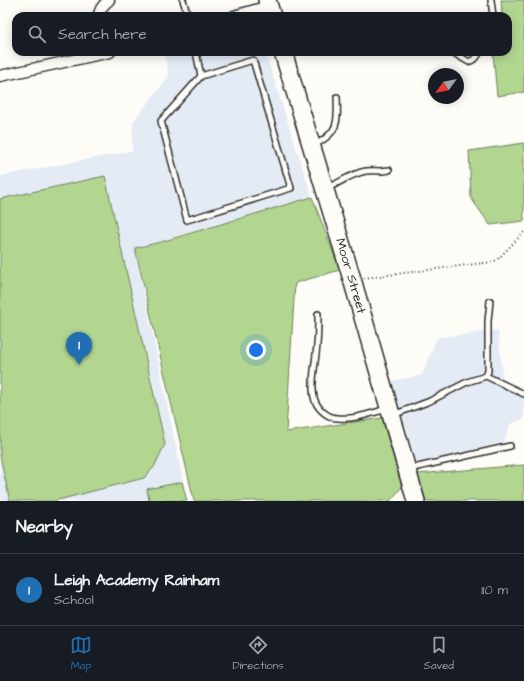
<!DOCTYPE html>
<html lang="en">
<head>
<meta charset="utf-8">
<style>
	:root { --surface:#171b24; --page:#242831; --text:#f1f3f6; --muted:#9ea1a6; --line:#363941; --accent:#1f6fb2 }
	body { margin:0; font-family:"Architects Daughter",sans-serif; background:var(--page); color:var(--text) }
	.compass { position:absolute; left:428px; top:68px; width:36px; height:36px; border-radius:50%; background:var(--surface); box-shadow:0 2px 10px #0003; rotate:237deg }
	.you { position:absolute; left:256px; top:350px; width:14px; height:14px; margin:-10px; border:3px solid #fff; border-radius:50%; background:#1a73e8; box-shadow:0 0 0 6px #1a73e833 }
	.badge { display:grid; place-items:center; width:26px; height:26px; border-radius:50%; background:var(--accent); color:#fff; font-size:13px; font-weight:700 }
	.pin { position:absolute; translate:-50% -33px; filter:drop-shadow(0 1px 2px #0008) }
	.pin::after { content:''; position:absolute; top:21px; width:14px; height:12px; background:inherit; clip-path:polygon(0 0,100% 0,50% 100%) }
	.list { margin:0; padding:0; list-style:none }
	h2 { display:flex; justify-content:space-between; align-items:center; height:52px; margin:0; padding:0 16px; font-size:17px }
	h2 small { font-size:13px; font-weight:400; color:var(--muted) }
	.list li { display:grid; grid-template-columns:26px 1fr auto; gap:12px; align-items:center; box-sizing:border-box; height:72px; padding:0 16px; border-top:1px solid var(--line) }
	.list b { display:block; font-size:15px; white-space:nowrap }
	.list p { margin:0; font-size:13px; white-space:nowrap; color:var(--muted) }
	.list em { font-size:13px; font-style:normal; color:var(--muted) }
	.icon { flex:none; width:22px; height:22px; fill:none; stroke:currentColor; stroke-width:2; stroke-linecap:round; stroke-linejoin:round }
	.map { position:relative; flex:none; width:524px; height:501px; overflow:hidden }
	.search { position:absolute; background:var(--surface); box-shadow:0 2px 10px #0003; left:12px; right:12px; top:12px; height:44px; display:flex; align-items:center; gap:10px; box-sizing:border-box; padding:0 14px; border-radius:12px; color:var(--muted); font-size:15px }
	.sheet { height:124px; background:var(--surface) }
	nav { display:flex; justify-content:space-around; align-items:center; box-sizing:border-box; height:56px; border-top:1px solid var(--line); background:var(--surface); font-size:11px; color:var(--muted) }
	nav a { display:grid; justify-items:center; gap:2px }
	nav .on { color:var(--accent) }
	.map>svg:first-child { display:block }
	.built { fill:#e4ebf5 }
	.green { fill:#b2d690; stroke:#6e805e }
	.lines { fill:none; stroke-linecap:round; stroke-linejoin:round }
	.service-casing { stroke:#2b2b2b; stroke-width:8 }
	.minor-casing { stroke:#2b2b2b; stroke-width:13 }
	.primary-casing { stroke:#2b2b2b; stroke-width:20 }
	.path { stroke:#2b2b2b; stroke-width:2; stroke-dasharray:1 3; stroke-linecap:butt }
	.service { stroke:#fdfcf7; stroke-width:5 }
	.minor { stroke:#fdfcf7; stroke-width:10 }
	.primary { stroke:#fdfcf7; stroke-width:17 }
	.labels { text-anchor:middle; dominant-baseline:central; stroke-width:3.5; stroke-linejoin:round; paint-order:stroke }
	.street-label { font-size:13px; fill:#2b2b2b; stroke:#fdfcf7 }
</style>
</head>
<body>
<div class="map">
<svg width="524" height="501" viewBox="0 0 524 501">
	<rect width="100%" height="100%" fill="#fdfcf7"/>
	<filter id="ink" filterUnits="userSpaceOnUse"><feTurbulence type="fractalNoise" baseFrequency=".025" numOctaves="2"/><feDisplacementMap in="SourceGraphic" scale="8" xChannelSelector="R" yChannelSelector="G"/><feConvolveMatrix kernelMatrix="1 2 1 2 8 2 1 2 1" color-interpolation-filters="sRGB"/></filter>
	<g filter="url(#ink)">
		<!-- built -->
		<path class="built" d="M 164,52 L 265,52 L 312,197 L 135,249 L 187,501 L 2,501 L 0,492 L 0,176 L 132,151 L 133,122 L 169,76 Z
			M 498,330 L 503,380 L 524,397 L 524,419 L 510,424 L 504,442 L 416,464 L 392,381 L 422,375 L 437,338 Z"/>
		<!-- green -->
		<path class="green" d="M 501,0 L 524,0 L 524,92 L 497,96 L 493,53 L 494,52 L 508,52 L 508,16 L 502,16 Z
			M 524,143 L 524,221 L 490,225 L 471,198 L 469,151 Z
			M 105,176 L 165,444 L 154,467 L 144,478 L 54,501 L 10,501 L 0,456 L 0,199 Z
			M 312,197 L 340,270 L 295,283 L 286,432 L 382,418 L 402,487 L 390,501 L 194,501 L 135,248 L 161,242 Z
			M 524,465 L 524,501 L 426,501 L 417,474 Z
			M 182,482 L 187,501 L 149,500 L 147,489 Z"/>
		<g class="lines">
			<defs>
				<path id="service" d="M 183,0 L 188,16
					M 491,0 L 493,16
					M 196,52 L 201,76
					M 452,52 L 469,62 L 476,58 L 480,52
					M 253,60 L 291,188 L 187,220 L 161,121 L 201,76 Z
					M 314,145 C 339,133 338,122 337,97
					M 328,188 C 340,182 353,173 366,171 C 375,170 381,172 389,170
					M 318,314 C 318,324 318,334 317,345 C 316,361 309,389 316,403 C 320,411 329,418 338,418 C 354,420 372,413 387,409
					M 486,376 L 524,394
					M 393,415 L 430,401 L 467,382 L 486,376 L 488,371 L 488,321 L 490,301
					M 409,469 L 510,446"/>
				<path id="minor" d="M 99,16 C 99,10 104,4 109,0
					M 234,16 L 269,6
					M 0,76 L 110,52"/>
				<g id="primary">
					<path d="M 267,0 L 272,16"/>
					<path id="s1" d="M 283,52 L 352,279 L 416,501"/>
				</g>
			</defs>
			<!-- service casing -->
			<use href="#service" class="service-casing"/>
			<!-- minor casing -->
			<use href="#minor" class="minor-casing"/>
			<!-- primary casing -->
			<use href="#primary" class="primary-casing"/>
			<!-- path -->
			<path class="path" d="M 364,278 L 492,262 L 497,260 L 524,232"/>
			<!-- service -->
			<use href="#service" class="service"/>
			<!-- minor -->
			<use href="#minor" class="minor"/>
			<!-- primary -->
			<use href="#primary" class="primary"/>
		</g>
	</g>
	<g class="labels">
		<!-- street labels -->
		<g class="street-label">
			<text stroke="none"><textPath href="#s1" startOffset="234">Moor Street</textPath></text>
		</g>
	</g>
</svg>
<svg class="compass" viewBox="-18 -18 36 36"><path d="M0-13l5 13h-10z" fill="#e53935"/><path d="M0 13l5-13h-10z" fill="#9ea1a6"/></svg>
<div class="you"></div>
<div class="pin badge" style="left:79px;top:365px">1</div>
<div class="search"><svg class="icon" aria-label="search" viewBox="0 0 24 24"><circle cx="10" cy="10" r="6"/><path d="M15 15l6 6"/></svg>Search here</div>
</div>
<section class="sheet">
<h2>Nearby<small></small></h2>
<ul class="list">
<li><span class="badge">1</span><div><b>Leigh Academy Rainham</b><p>School</p></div><em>110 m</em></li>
</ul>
</section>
<nav>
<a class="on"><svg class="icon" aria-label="map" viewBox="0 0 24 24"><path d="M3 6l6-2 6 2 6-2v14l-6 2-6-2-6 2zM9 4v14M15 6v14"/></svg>Map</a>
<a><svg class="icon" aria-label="directions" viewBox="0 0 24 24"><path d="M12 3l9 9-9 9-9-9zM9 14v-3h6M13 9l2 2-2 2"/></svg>Directions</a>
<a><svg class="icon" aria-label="saved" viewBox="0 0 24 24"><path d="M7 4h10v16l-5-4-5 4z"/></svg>Saved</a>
</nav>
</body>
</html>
